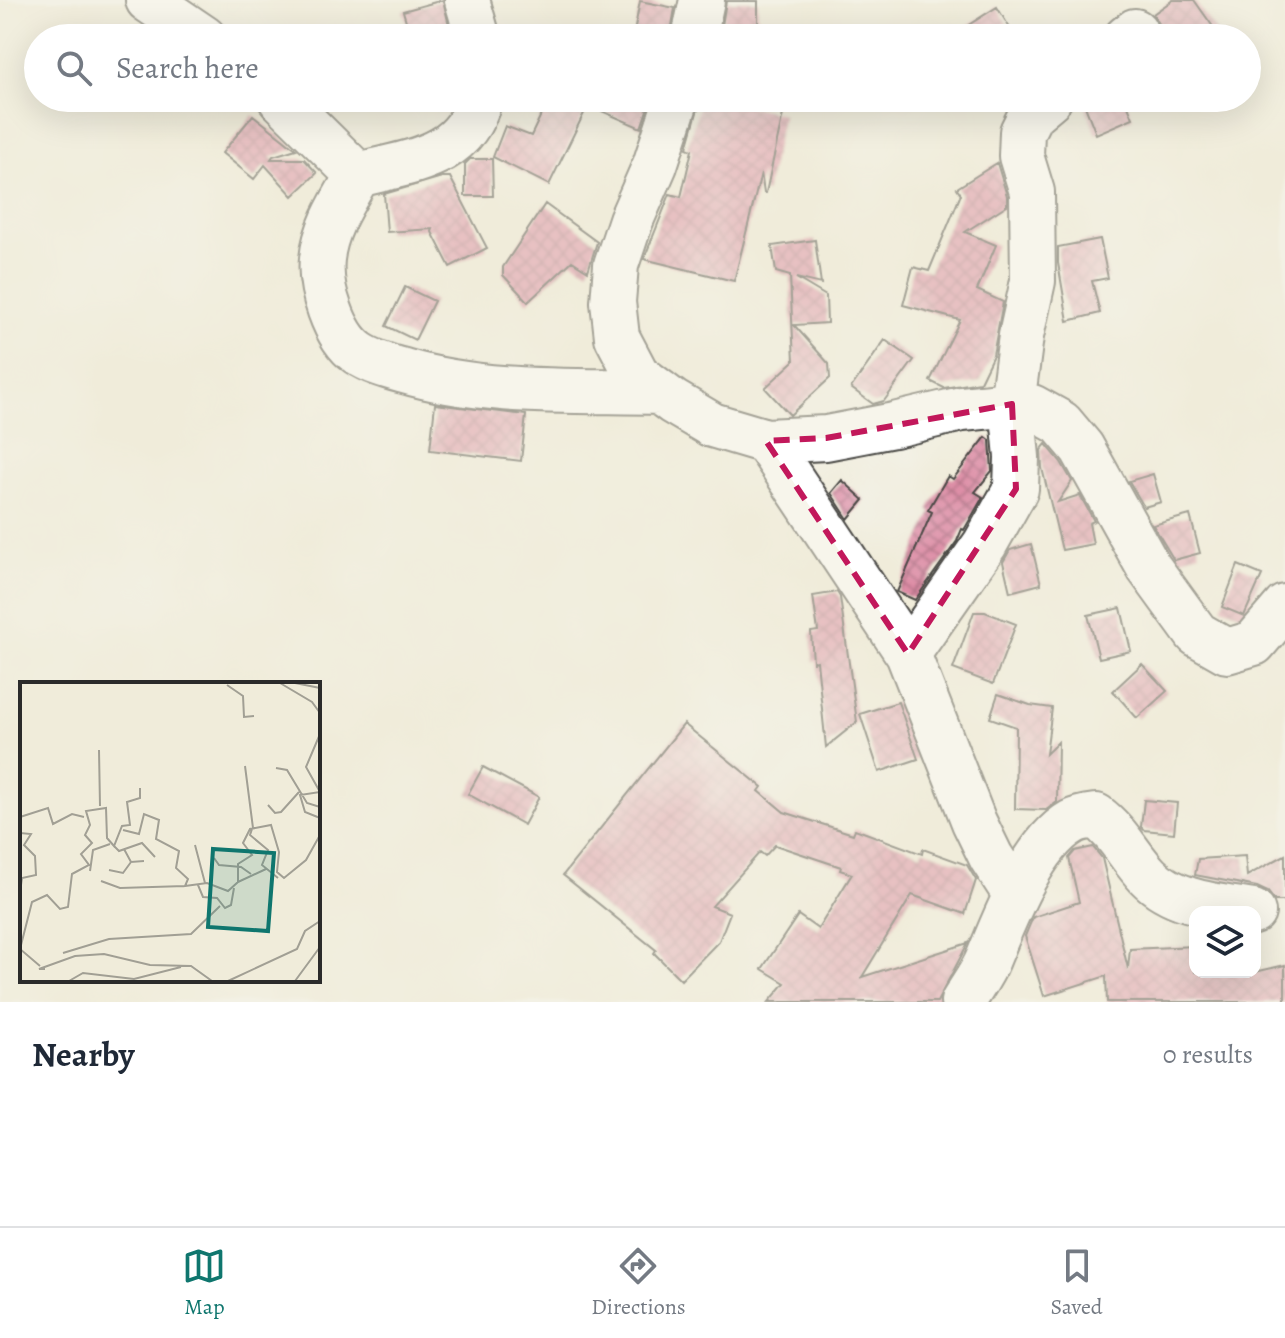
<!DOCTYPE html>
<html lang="en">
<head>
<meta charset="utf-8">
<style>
	:root { --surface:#fff; --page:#f2f2f3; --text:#1f2937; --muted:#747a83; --line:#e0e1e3; --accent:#0f766e }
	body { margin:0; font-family:Alegreya,serif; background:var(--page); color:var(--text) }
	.controls { position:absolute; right:24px; bottom:24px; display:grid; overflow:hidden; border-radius:16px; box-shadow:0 8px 32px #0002 }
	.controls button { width:72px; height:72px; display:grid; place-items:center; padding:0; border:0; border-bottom:2px solid var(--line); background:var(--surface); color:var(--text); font:40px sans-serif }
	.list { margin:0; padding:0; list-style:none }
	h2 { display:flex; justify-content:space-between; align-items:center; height:104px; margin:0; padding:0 32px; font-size:34px }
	h2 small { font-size:26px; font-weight:400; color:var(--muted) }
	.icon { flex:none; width:44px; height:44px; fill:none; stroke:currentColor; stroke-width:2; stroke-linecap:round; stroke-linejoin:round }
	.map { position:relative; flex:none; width:1285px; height:1002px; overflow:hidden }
	.search { position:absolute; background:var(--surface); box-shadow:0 8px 32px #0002; left:24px; right:24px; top:24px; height:88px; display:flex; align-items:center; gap:20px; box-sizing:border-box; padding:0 28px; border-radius:44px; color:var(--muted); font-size:30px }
	.sheet { height:224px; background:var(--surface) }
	nav { display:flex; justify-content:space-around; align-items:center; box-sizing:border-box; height:112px; border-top:2px solid var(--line); background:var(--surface); font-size:22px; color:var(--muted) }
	nav a { display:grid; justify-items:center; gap:4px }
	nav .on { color:var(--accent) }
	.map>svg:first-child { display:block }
	.building { fill:url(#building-cross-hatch) }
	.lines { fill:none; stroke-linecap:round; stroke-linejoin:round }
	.minor-casing { stroke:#494845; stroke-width:48 }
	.minor { stroke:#fff; stroke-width:44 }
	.marked { fill:none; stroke:#c2185b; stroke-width:6; stroke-dasharray:16 10; stroke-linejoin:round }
	.inset-road { fill:none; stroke:#a19f94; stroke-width:2 }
	.view { fill:#0f766e; fill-opacity:0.15; stroke:#0f766e; stroke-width:4 }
	.inset-edge { fill:none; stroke:#2b2b2b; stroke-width:4 }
</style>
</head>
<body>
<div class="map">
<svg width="1285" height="1002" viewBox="0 0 1285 1002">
	<defs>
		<pattern id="building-cross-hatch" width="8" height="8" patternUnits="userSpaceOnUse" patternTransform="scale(2)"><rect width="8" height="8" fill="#dd8ca5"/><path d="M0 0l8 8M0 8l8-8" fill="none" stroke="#b37387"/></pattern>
	</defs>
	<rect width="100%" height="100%" fill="#f6f6f2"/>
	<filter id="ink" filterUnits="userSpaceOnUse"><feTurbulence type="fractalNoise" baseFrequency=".0125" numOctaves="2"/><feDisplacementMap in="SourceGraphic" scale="16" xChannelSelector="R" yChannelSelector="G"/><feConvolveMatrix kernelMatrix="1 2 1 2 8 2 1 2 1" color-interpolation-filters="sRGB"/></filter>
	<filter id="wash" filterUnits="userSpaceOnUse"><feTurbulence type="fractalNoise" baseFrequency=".006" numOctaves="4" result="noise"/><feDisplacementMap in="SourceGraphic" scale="32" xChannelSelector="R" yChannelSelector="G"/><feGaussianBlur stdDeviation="1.8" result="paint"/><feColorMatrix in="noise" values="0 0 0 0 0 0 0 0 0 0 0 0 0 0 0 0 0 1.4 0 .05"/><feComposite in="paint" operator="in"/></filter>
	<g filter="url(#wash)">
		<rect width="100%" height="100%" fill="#f0ecda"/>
		<g id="blocks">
			<!-- building -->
			<path class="building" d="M 443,0 L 452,38 L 411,38 L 403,11 Z
				M 1173,0 L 1194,0 L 1221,38 L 1168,38 L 1153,14 Z
				M 640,1 L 675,8 L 670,38 L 633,38 Z
				M 726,1 L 758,1 L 758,38 L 720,38 Z
				M 997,7 L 1016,38 L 948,38 Z
				M 549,98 L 651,98 L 641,128 L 588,105 L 549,185 L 493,157 L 505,126 L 531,136 Z
				M 701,98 L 714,98 L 783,114 L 766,193 L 764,193 L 761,173 L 734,281 L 644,259 L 670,194 L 681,197 L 692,150 L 687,148 Z
				M 1104,98 L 1125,98 L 1133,118 L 1096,134 L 1085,106 Z
				M 253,115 L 296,149 L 273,156 L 271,159 L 304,159 L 317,173 L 293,196 L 265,165 L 254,179 L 222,153 Z
				M 470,159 L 492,159 L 493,196 L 465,196 L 465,164 Z
				M 997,163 L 1007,196 L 1007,205 L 965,232 L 996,245 L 977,290 L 1003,302 L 993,355 L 980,382 L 944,388 L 930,381 L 960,320 L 903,305 L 913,267 L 929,271 L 961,194 L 957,188 Z
				M 442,177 L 450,177 L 487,248 L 450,267 L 432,232 L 433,229 L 387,232 L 384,194 Z
				M 545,204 L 597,242 L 588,271 L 572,261 L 528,302 L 503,275 L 503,267 Z
				M 1100,239 L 1108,278 L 1092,281 L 1100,313 L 1068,321 L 1058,263 L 1058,247 Z
				M 815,240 L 821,284 L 796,278 L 826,296 L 827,323 L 794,325 L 829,364 L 830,378 L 790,415 L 765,388 L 794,361 L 790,276 L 776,272 L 772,246 Z
				M 405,287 L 434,301 L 415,340 L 386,326 Z
				M 885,340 L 914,360 L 884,401 L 873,404 L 851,388 Z
				M 435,404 L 526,415 L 521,461 L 430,450 Z
				M 986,437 L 990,440 L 992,471 L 975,492 L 983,497 L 964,530 L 962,529 L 957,541 L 915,600 L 897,592 L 932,512 L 928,510 L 948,476 L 953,479 Z
				M 1046,444 L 1061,462 L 1072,481 L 1058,502 L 1080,495 L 1094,521 L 1089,523 L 1093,544 L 1062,550 L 1042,468 L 1041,450 Z
				M 1153,474 L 1161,502 L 1144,507 L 1129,481 Z
				M 842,480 L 864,500 L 848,519 L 831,493 Z
				M 1190,515 L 1200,553 L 1174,560 L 1153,525 Z
				M 1031,544 L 1041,584 L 1010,592 L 1003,562 L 1010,550 Z
				M 1238,565 L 1262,575 L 1244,616 L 1222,607 Z
				M 837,592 L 840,597 L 857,722 L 826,747 L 817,661 L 813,662 L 811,632 L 818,631 L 813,596 Z
				M 1121,608 L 1131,651 L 1099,658 L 1088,615 Z
				M 974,612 L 985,612 L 1016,624 L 993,684 L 953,669 Z
				M 1142,664 L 1167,691 L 1137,718 L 1113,691 Z
				M 998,694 L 1030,705 L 1052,708 L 1046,754 L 1058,742 L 1057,802 L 1046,810 L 1015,809 L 1016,727 L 990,718 Z
				M 898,702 L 918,759 L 879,772 L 860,714 Z
				M 684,724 L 762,787 L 759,791 L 784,812 L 853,834 L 855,829 L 922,854 L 923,849 L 967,865 L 976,880 L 965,914 L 912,895 L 862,977 L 968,943 L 937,1002 L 769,1002 L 785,983 L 762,969 L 798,915 L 818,929 L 852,874 L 840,870 L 841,867 L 775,845 L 765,856 L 760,852 L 712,906 L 730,913 L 719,941 L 681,980 L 654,953 L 656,950 L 563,875 Z
				M 483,767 L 539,797 L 524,825 L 468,794 Z
				M 1144,800 L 1177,803 L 1174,833 L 1144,830 L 1141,827 Z
				M 1093,847 L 1102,858 L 1128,969 L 1130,949 L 1195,946 L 1195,972 L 1255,972 L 1285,965 L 1285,1002 L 1107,1002 L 1106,976 L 1044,996 L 1025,936 L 1033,917 L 1079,902 L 1069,858 L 1075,851 Z
				M 1285,855 L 1285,901 L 1275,901 L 1268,892 L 1257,887 L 1195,875 L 1198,859 L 1245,856 L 1247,876 Z"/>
		</g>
	</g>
	<g filter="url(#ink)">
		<use href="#blocks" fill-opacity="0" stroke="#494845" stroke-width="2"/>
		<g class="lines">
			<defs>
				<path id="minor" d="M 148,0 L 204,38
					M 467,0 L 478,38
					M 694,38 L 702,0
					M 1126,38 L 1135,31
					M 280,98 L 358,175
					M 480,98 C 464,159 410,161 358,175 C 343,201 325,228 322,259 C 319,287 334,336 358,353 C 371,362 389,367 404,371 C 485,395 575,390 660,392
					M 677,98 L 655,165 L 631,220 L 616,265 L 613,302 L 617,337 L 637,375 L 673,402 L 712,425 L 766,441 L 826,438 L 894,425 L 962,409 L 1012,404 L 1032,407 L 1061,423 L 1082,448 L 1149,568 L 1197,634 L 1227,651 L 1254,643 L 1285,607
					M 766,441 L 908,654 L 974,822 L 991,857 L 1015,894
					M 908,654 L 985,544 L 1016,489 L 1017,457 L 1012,404 L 1021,336 L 1033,281 L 1032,192 L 1021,156 L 1022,132 L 1031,114 L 1050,98
					M 963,1002 C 971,988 982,974 988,959 C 1005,918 1033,844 1072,822 C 1079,818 1088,817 1096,816 C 1119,833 1129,856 1148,876 C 1174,903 1218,906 1253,912"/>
			</defs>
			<!-- minor casing -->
			<use href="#minor" class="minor-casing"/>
			<!-- minor -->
			<use href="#minor" class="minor"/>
		</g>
	</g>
	<!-- marked area -->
	<path d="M0 0H1285V1002H0ZM 1012,404 L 1016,489 L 908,654 L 766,441 L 826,438 Z" fill="#f0ecda" fill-opacity=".55" fill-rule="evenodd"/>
	<path class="marked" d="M 1012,404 L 1016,489 L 908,654 L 766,441 L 826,438 Z"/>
	<!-- overview -->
	<g transform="translate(20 682)">
		<rect width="300" height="300" fill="#f0ecda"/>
		<path class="inset-road" d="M 260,1 L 292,20 L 300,31M 275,1 L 300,6M 207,3 L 223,14 L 224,35 L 234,34M 300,52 L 286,85 L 300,110 L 280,113 L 285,130 L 300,136M 79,68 L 80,124M 225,84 L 233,146M 256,86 L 267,88 L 287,121 L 300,125M 248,123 L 255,131 L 261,130 L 279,110M 0,135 L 28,126 L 33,142 L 52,132 L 64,135M 232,147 L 230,153 L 248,168 L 242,183 L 258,196M 103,148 L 119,152 L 124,132 L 139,138 L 136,157 L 159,169 L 156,186 L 168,197 L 165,204 L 187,201 L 208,209 L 218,200 L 218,182 L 232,173 L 223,161 L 230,147 L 251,143 L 259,170 L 257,190 L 264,196 L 286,178 L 300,153M 0,151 L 11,152 L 4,163 L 15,174 L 16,193 L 2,196 L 0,210M 175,163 L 185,201M 94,164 L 99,169 L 122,161 L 135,175M 104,167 L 111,180 L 124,179M 194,176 L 199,183 L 221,185 L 231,192M 89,188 L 103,191 L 111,180M 70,189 L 73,168 L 90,162M 81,199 L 100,206 L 165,204M 218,200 L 246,187M 178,203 L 183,215 L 197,216 L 205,226 L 211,223 L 214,206M 43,271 L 89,257 L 171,252 L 200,224M 20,284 L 0,267 L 12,220 L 27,213 L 40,227 L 48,225 L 52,192 L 69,183 L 61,172 L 72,161 L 65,153 L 70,143 L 66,129 L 86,126 L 87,156 L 94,164 L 102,144 L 110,143 L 107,120 L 120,116 L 120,106M 25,287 L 19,287 L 55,274 L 84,272 L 130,283 L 171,284 L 192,299M 49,299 L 63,291 L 114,297 L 161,285M 208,299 L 277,267 L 285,249 L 300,239M 275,299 L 300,265"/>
		<path class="view" d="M 193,167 L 254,171 L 248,249 L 188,245 Z"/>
		<rect width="300" height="300" class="inset-edge"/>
	</g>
</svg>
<div class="controls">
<button><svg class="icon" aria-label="layers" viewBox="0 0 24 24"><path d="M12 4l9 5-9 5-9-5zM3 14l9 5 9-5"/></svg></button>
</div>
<div class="search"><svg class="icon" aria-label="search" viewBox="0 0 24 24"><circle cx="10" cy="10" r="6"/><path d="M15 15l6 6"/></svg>Search here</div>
</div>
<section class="sheet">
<h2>Nearby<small>0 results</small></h2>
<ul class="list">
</ul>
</section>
<nav>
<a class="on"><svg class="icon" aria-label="map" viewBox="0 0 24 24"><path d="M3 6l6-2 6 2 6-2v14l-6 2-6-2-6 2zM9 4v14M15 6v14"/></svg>Map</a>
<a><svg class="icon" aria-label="directions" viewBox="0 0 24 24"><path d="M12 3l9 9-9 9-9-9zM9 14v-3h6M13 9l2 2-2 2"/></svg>Directions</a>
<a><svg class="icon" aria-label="saved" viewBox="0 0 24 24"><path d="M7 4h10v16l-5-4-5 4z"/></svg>Saved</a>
</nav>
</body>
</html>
